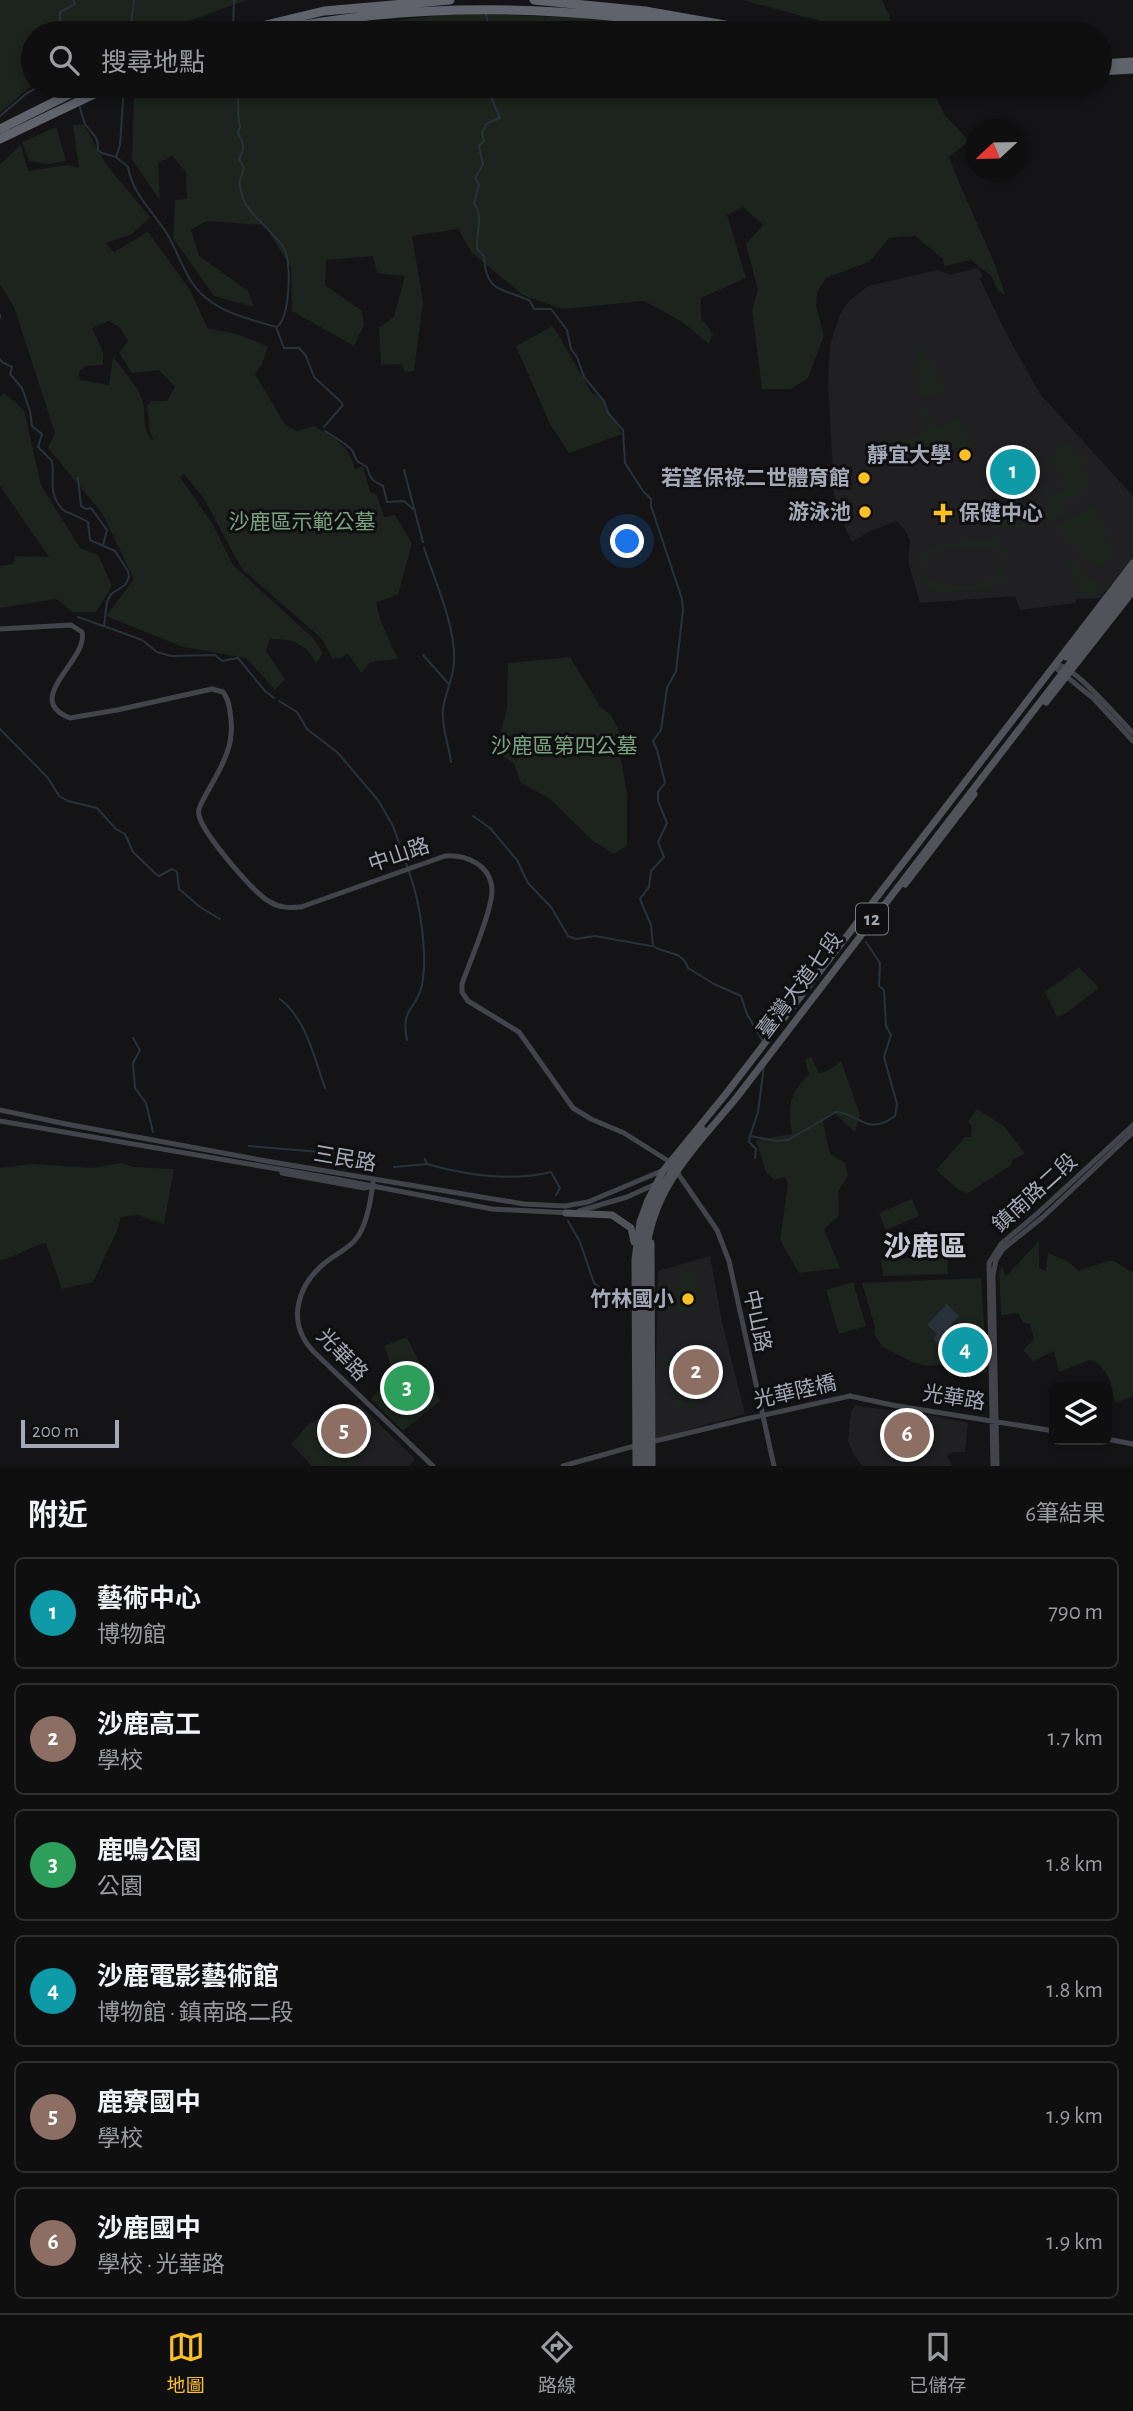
<!DOCTYPE html>
<html lang="zh-TW">
<head>
<meta charset="utf-8">
<style>
	:root { --surface:#0f0f10; --page:#181819; --text:#f1f3f6; --muted:#9b9c9f; --line:#2f2f30; --accent:#fdc125 }
	body { margin:0; font-family:"Alegreya Sans","Noto Sans TC",sans-serif; background:var(--page); color:var(--text) }
	.controls { position:absolute; right:21px; bottom:21px; display:grid; overflow:hidden; border-radius:10px; box-shadow:0 4px 10px #0003 }
	.controls button { width:63px; height:63px; display:grid; place-items:center; padding:0; border:0; border-bottom:2px solid var(--line); background:var(--surface); color:var(--text); font:35px sans-serif }
	.compass { position:absolute; left:965px; top:119px; width:63px; height:63px; border-radius:50%; background:var(--surface); box-shadow:0 4px 10px #0003; rotate:248deg }
	.scale { position:absolute; left:21px; bottom:18px; width:98px; box-sizing:border-box; padding-left:7px; border:4px solid #a5a9b7; border-top:0; font-size:19px; line-height:24px; white-space:nowrap; color:#a5a9b7; -webkit-text-stroke:5px #0f0f11; paint-order:stroke }
	.you { position:absolute; left:628px; top:542px; width:24px; height:24px; margin:-18px; border:5px solid #fff; border-radius:50%; background:#1a73e8; box-shadow:0 0 0 10px #1a73e833 }
	.badge { display:grid; place-items:center; width:46px; height:46px; border-radius:50%; background:var(--accent); color:#fff; font-size:23px; font-weight:700 }
	.pin { position:absolute; translate:-50% -50%; border:4px solid #fff; box-shadow:0 2px 7px #0006 }
	.list { margin:0; padding:0; list-style:none }
	h2 { display:flex; justify-content:space-between; align-items:center; height:91px; margin:0; padding:0 28px; font-size:30px }
	h2 small { font-size:23px; font-weight:400; color:var(--muted) }
	.list li { display:grid; grid-template-columns:46px 1fr auto; gap:21px; align-items:center; box-sizing:border-box; height:112px; margin:0 14px 14px; padding:0 14px; border:2px solid var(--line); border-radius:10px }
	.list b { display:block; font-size:26px; white-space:nowrap }
	.list p { margin:0; font-size:23px; white-space:nowrap; color:var(--muted) }
	.list em { font-size:23px; font-style:normal; color:var(--muted) }
	.icon { flex:none; width:38px; height:38px; fill:none; stroke:currentColor; stroke-width:2; stroke-linecap:round; stroke-linejoin:round }
	.map { position:relative; flex:none; width:1133px; height:1466px; overflow:hidden }
	.search { position:absolute; background:var(--surface); box-shadow:0 4px 10px #0003; left:21px; right:21px; top:21px; height:77px; display:flex; align-items:center; gap:18px; box-sizing:border-box; padding:0 24px; border-radius:38px; color:var(--muted); font-size:26px }
	.sheet { height:847px; background:var(--surface) }
	nav { display:flex; justify-content:space-around; align-items:center; box-sizing:border-box; height:98px; border-top:2px solid var(--line); background:var(--surface); font-size:19px; color:var(--muted) }
	nav a { display:grid; justify-items:center; gap:4px }
	nav .on { color:var(--accent) }
	.map>svg:first-child { display:block }
	.built { fill:#202023 }
	.green { fill:#1c241d; fill-rule:evenodd }
	.water { fill:#29323b }
	.lines { fill:none; stroke-linecap:round; stroke-linejoin:round }
	.stream { stroke:#29323b; stroke-width:2 }
	.secondary { stroke:#43444b; stroke-width:5 }
	.primary { stroke:#51525a; stroke-width:7 }
	.highway { stroke:#60636c; stroke-width:9 }
	.secondary-bridge { stroke:#43444b; stroke-width:5 }
	.poi-dot { fill:#fdc125; stroke:#0f0f11; stroke-width:2.5 }
	.labels { text-anchor:middle; dominant-baseline:central; stroke-width:6; stroke-linejoin:round; paint-order:stroke }
	.shield { fill:#0f0f11; stroke:#787b85; stroke-width:2 }
	.shield-label { font-size:19px; font-weight:bold; fill:#a5a9b7 }
	.poi-label { font-size:21px; font-weight:bold; fill:#a5a9b7; stroke:#0f0f11; text-anchor:end }
	.park-label { font-size:21px; fill:#7aa37f; stroke:#0f0f11 }
	.street-label { font-size:21px; fill:#a5a9b7; stroke:#0f0f11 }
	.district-label { font-size:28px; font-weight:bold; fill:#c6c9d3; stroke:#0f0f11 }
</style>
</head>
<body>
<div class="map">
<svg width="1133" height="1466" viewBox="0 0 1133 1466">
	<rect width="100%" height="100%" fill="#141416"/>
	<!-- built -->
	<path class="built" d="M 978,268 L 983,276 L 980,279 L 1006,333 L 1040,394 L 1133,496 L 1133,558 L 1100,598 L 1076,599 L 1075,603 L 1020,610 L 1015,596 L 920,603 L 908,561 L 910,540 L 904,529 L 897,521 L 870,531 L 852,542 L 839,515 L 834,494 L 828,383 L 830,345 L 840,314 L 849,301 L 868,286 L 938,270 L 950,275 Z
		M 710,1256 L 722,1322 L 745,1414 L 654,1439 L 658,1271 Z
		M 359,1404 L 415,1459 L 409,1466 L 312,1466 L 291,1444 L 309,1423 Z
		M 856,1406 L 926,1414 L 968,1423 L 965,1452 L 953,1452 L 947,1456 L 952,1466 L 862,1466 L 854,1455 L 848,1441 L 851,1411 Z"/>
	<!-- green -->
	<path class="green" d="M 0,0 L 247,0 L 156,33 L 33,33 L 33,84 L 0,113 Z
		M 742,0 L 882,0 L 897,33 L 851,29 Z
		M 457,13 L 578,18 L 708,33 L 291,33 Z
		M 147,86 L 930,86 L 944,114 L 969,141 L 949,157 C 966,204 991,247 1005,295 L 998,291 L 991,276 L 971,260 L 945,266 L 943,259 L 915,236 L 889,238 L 869,262 L 826,278 L 817,292 L 816,306 L 824,336 L 808,378 L 791,389 L 762,389 L 752,310 L 758,290 L 746,244 L 763,225 L 743,207 L 727,215 L 746,278 L 701,298 L 701,318 L 713,334 L 709,344 L 681,321 L 644,301 L 562,309 L 523,295 L 472,253 L 458,229 L 412,236 L 423,302 L 414,371 L 404,372 L 402,364 L 381,365 L 379,328 L 394,317 L 405,276 L 377,273 L 373,256 L 326,260 L 325,285 L 362,311 L 364,325 L 354,346 L 292,311 L 291,267 L 264,225 L 206,221 L 191,230 L 199,256 L 248,291 L 254,307 L 214,296 L 173,238 L 175,200 L 187,199 L 186,172 L 172,156 L 158,163 L 160,201 L 132,159 L 134,91 Z
		M 73,125 L 84,125 L 108,167 L 150,217 L 132,234 L 106,243 L 114,252 L 148,232 L 190,290 L 208,329 C 230,331 248,337 268,347 L 262,364 L 255,374 L 286,426 L 298,431 L 314,426 C 334,438 350,445 355,470 L 363,466 L 370,492 L 377,495 L 384,517 L 395,515 L 412,543 L 398,595 L 376,602 L 381,622 L 398,659 L 370,662 L 361,673 L 348,653 L 342,658 L 332,658 L 322,639 L 242,569 L 204,499 L 184,474 L 180,477 L 212,523 L 233,565 L 313,638 L 323,653 L 316,663 C 306,643 291,638 270,639 L 266,651 L 285,679 L 275,690 L 246,658 L 183,647 L 106,616 L 134,579 L 102,513 L 48,448 L 55,433 L 14,307 L 0,284 L 0,164 L 21,145 L 28,171 L 67,165 L 79,168 ZM 109,321 L 120,328 L 128,341 L 119,353 L 132,373 L 159,370 L 175,387 L 167,401 L 151,401 L 147,406 L 150,432 L 154,441 C 140,431 147,413 142,399 C 136,384 123,370 113,357 L 109,385 L 80,380 L 79,372 L 86,366 L 103,365 L 103,352 L 92,328 Z
		M 56,127 L 66,161 L 48,164 L 29,161 L 22,142 Z
		M 553,326 L 592,393 L 603,400 L 622,434 L 569,453 L 550,424 L 516,346 Z
		M 917,343 L 946,390 L 928,396 L 918,395 L 916,386 L 921,383 Z
		M 4,393 L 24,410 L 41,485 L 80,548 L 98,555 L 112,586 L 96,612 L 73,612 L 56,599 L 0,608 L 0,566 L 13,564 L 15,556 L 49,557 L 0,486 L 0,396 Z
		M 926,408 L 936,428 L 959,417 L 972,448 L 893,457 L 891,441 L 922,437 L 921,411 Z
		M 1069,444 L 1078,450 L 1091,481 L 1078,498 L 1067,499 L 1063,514 L 1046,523 L 1047,496 L 1064,489 L 1052,460 L 1056,448 Z
		M 1039,501 L 1033,526 L 989,530 L 1005,505 Z
		M 1096,504 L 1115,556 L 1097,567 L 1055,526 Z
		M 993,539 C 1012,554 1014,577 991,588 L 938,593 L 924,582 L 919,568 L 927,549 L 934,545 ZM 988,546 L 998,551 L 1003,560 L 996,579 C 978,587 911,596 927,557 L 937,550 Z
		M 1070,557 L 1085,576 L 1102,585 L 1097,594 L 1076,594 L 1068,558 Z
		M 570,657 L 600,706 L 611,715 L 621,735 L 620,754 L 627,793 L 627,846 L 614,854 L 593,841 L 549,798 L 521,783 L 514,763 L 495,752 L 507,709 L 508,663 Z
		M 1079,967 L 1099,988 L 1066,1013 L 1057,1017 L 1045,992 Z
		M 811,1057 L 819,1073 L 829,1070 L 841,1061 L 860,1115 L 855,1132 L 834,1113 L 823,1122 L 830,1154 L 845,1163 L 848,1175 L 838,1192 L 839,1216 L 824,1229 L 840,1268 L 799,1273 L 780,1240 L 788,1184 L 785,1177 L 774,1180 L 766,1172 L 756,1140 L 792,1134 C 788,1108 788,1094 809,1075 L 805,1060 Z
		M 977,1109 L 1004,1126 L 1025,1154 L 1013,1159 L 1010,1166 L 968,1193 L 959,1190 L 936,1170 L 965,1137 L 971,1137 L 972,1126 L 968,1122 Z
		M 121,1163 L 134,1167 L 174,1169 L 164,1224 L 137,1215 L 121,1217 L 116,1233 L 93,1282 L 62,1289 L 46,1243 C 30,1246 13,1259 0,1260 L 0,1168 L 33,1164 L 92,1168 Z
		M 912,1199 L 919,1216 L 886,1230 L 879,1213 Z
		M 1039,1241 L 1039,1268 L 1046,1271 L 1048,1253 L 1069,1262 L 1078,1271 L 1108,1261 L 1114,1261 L 1133,1273 L 1133,1396 L 1115,1403 C 1111,1384 1110,1368 1090,1360 L 1059,1372 L 1054,1351 L 1033,1361 L 1023,1350 L 1034,1339 L 1030,1324 L 1023,1322 L 1018,1313 L 1001,1315 L 999,1271 L 1002,1268 L 1006,1276 Z
		M 947,1255 L 948,1274 L 883,1276 L 881,1260 Z
		M 677,1271 L 682,1271 L 682,1274 L 694,1272 L 700,1279 L 701,1304 L 694,1312 L 682,1311 L 681,1313 L 677,1313 Z
		M 981,1278 L 987,1373 L 944,1365 L 927,1366 L 912,1362 L 883,1347 L 874,1334 L 875,1327 L 862,1283 Z
		M 853,1282 L 866,1326 L 839,1334 L 826,1290 Z
		M 404,1338 L 407,1338 L 440,1401 L 403,1431 L 371,1399 C 391,1376 396,1376 384,1346 Z
		M 682,1355 C 701,1356 704,1379 705,1395 C 701,1406 692,1410 681,1406 L 682,1410 L 677,1411 L 664,1357 L 669,1356 L 671,1362 ZM 685,1360 L 694,1365 L 700,1390 L 698,1398 L 689,1403 L 679,1397 L 673,1372 L 677,1363 Z
		M 319,1425 L 355,1461 L 358,1466 L 316,1466 C 301,1451 286,1429 319,1425 Z"/>
	<!-- water -->
	<path class="water" d="M 947,1304 L 959,1316 L 950,1326 L 957,1333 L 943,1349 L 933,1339 L 937,1334 L 927,1325 Z"/>
	<g class="lines">
		<!-- stream -->
		<path class="stream" d="M 486,13 L 489,33
			M 233,29 L 234,0
			M 60,33 L 60,12 L 75,4 L 74,0
			M 130,33 L 134,0
			M 236,86 C 241,98 236,113 240,126 L 238,133 C 244,143 245,149 239,159 L 244,168 L 239,183 C 241,190 242,198 245,203 C 255,220 274,232 284,248 C 292,262 290,317 277,327
			M 498,86 L 491,97 L 500,118 L 486,124 L 482,133 L 484,141 L 479,146 L 483,165 L 475,178 L 479,185 L 474,203 C 484,217 476,232 477,249 L 484,256 C 486,295 503,287 530,301 L 534,309 L 551,309 L 567,330 L 571,349 L 577,357 L 584,377 L 604,401 L 608,413 L 623,430 L 625,463 L 643,491 L 651,499 L 651,506 L 682,599 L 683,610 L 676,671 L 667,688 L 661,730 L 653,741 L 657,750 L 665,783 L 658,792 L 658,801 L 667,823 L 658,842 L 664,857 L 651,871 L 649,887 L 640,899 L 651,925 L 653,946 C 667,955 682,950 688,968 L 714,984 L 741,996 L 747,1014 L 762,1040
			M 80,107 C 81,112 83,119 85,124 C 92,135 98,134 98,150 L 102,153 L 116,157 L 128,167 C 133,196 155,213 169,237 C 180,257 187,283 206,298 C 225,314 253,320 276,327 L 284,348 L 299,348 L 306,356 L 314,377 L 340,401 L 343,405 L 324,427
			M 0,116 L 27,93 L 40,86
			M 116,157 L 120,145 L 124,86
			M 0,315 L 0,318
			M 0,359 L 2,362 L 12,367 L 10,374 L 22,388 L 30,411 L 32,426 L 42,434 L 38,447 L 52,461 C 55,482 47,492 63,510 C 64,511 82,518 88,522 L 90,540 L 115,551 L 128,571 L 129,577 L 125,585 L 111,594 L 107,602 L 104,626 L 142,640 L 157,652 L 171,656 L 215,655 L 222,661 L 238,658 L 265,691 L 274,698
			M 325,431 L 345,444 L 352,450 L 357,461 L 367,467 C 370,479 373,481 383,486 L 387,502 L 404,501 L 413,509
			M 404,470 L 423,542
			M 78,478 L 81,506 L 86,509 L 91,508 L 107,530 L 103,545
			M 424,548 C 435,581 456,627 454,662 C 454,677 445,693 443,709 C 441,726 449,745 451,762
			M 78,617 L 103,626
			M 423,655 L 448,683
			M 279,701 L 297,712 L 307,729 L 338,753 L 378,800 L 393,826 L 407,866
			M 0,729 L 48,778 L 59,796 L 68,801 L 97,808 L 116,829 L 125,834 L 133,852 L 156,874 L 159,876 L 172,869 L 177,872 L 179,889 L 200,907 L 220,919
			M 473,816 L 490,828 L 517,860 L 528,883 L 551,907 L 568,936 L 576,939 L 595,936 L 651,946
			M 280,999 C 307,1020 314,1058 325,1088
			M 133,1038 L 140,1050 L 133,1063 L 135,1088 L 146,1103 L 153,1132
			M 407,1040 C 400,1007 417,1010 422,985 C 428,954 420,901 409,872
			M 750,1136 L 758,1112 L 764,1066
			M 249,1146 L 332,1153 L 344,1147
			M 755,1158 L 756,1149 L 749,1142 L 750,1136 L 777,1141 L 788,1140 L 836,1112 C 859,1113 867,1137 895,1116 L 897,1104 L 884,1057 L 891,1035 L 886,1026 L 884,990 L 879,986 L 880,963 L 866,942
			M 425,1159 L 427,1164 C 466,1175 511,1182 551,1172 L 560,1188 L 556,1195
			M 394,1167 L 427,1164
			M 568,1221 L 580,1242 L 594,1283 L 626,1306 L 632,1306"/>
		<!-- secondary -->
		<path class="secondary" d="M 0,629 L 71,625 L 82,632 C 89,660 21,699 70,718 L 117,710 L 212,689 L 223,692 C 228,699 229,704 230,712 C 237,750 217,772 201,804 C 198,810 198,813 200,819 C 207,837 253,893 270,902 C 280,908 290,908 301,907 L 445,856 C 466,854 491,865 492,890 C 492,911 470,961 462,984 L 462,992 L 468,1001 L 519,1032 L 573,1108 L 591,1119 L 624,1133 L 670,1162 L 717,1230 L 729,1261 L 774,1466
			M 1133,733 C 1118,718 1075,666 1055,664 L 1057,669 L 1093,698 L 1133,741
			M 0,1110 L 66,1124 L 272,1162 L 524,1204 L 565,1206 L 588,1202 L 664,1170
			M 0,1121 L 336,1179 L 492,1209 L 570,1213
			M 282,1173 L 364,1188 L 369,1187
			M 373,1182 C 371,1200 367,1225 356,1239 C 348,1249 336,1254 326,1262 C 297,1285 286,1322 313,1351 L 433,1466
			M 579,1211 L 627,1197 L 656,1184
			M 850,1396 L 892,1405 L 1054,1431
			M 1107,1439 L 1133,1444
			M 651,1442 L 746,1419
			M 563,1466 L 638,1445
			M 993,1466 L 989,1263 L 1001,1244 L 1038,1213 L 1133,1125
			M 997,1466 L 993,1275 L 996,1260 L 1003,1249 L 1043,1217 L 1133,1132"/>
		<!-- primary -->
		<path class="primary" d="M 1066,657 L 1133,572
			M 1046,702 L 1133,591
			M 905,884 L 974,794
			M 566,1213 L 612,1215 L 631,1228 L 634,1242
			M 651,1243 L 652,1466
			M 636,1466 L 635,1259 L 640,1222 L 648,1200 L 663,1171 L 725,1095 L 1133,563
			M 641,1466 L 641,1257 C 644,1203 671,1171 702,1129
			M 647,1466 L 646,1255 C 652,1187 696,1147 737,1097 L 1133,581"/>
		<!-- highway -->
		<path class="highway" d="M 534,0 L 645,11 L 770,33
			M 233,33 L 324,11 L 450,0
			M 263,33 C 415,0 576,5 729,33
			M 1100,64 L 1133,62
			M 1100,71 L 1133,69
			M 0,129 L 86,86
			M 0,139 L 111,86"/>
		<!-- secondary-bridge -->
		<path class="secondary-bridge" d="M 746,1419 L 850,1396"/>
	</g>
	<!-- markers -->
	<g class="poi-dot">
		<circle cx="965" cy="455" r="7"/>
		<circle cx="864" cy="478" r="7"/>
		<circle cx="865" cy="512" r="7"/>
		<path d="M939.5 502.5h7v7h7v7h-7v7h-7v-7h-7v-7h7z"/>
		<circle cx="688" cy="1299" r="7"/>
	</g>
	<g class="labels">
		<!-- shield labels -->
		<rect class="shield" x="856" y="903.5" width="32" height="31" rx="5"/>
		<g class="shield-label">
			<text x="872" y="919">12</text>
		</g>
		<!-- poi labels -->
		<g class="poi-label">
			<text x="951" y="455">靜宜大學</text>
			<text x="850" y="478">若望保祿二世體育館</text>
			<text x="851" y="512">游泳池</text>
			<text x="959" y="513" text-anchor="start">保健中心</text>
			<text x="674" y="1299">竹林國小</text>
		</g>
		<!-- park labels -->
		<g class="park-label">
			<text x="302" y="522">沙鹿區示範公墓</text>
			<text x="564" y="746">沙鹿區第四公墓</text>
		</g>
		<!-- street labels -->
		<g class="street-label">
			<text transform="translate(399 855) rotate(-19)">中山路</text>
			<text transform="translate(800 985) rotate(-53)">臺灣大道七段</text>
			<text transform="translate(345 1159) rotate(10)">三民路</text>
			<text transform="translate(1035 1193) rotate(-42)">鎮南路二段</text>
			<text transform="translate(757 1321) rotate(78)">中山路</text>
			<text transform="translate(342 1355) rotate(46)">光華路</text>
			<text transform="translate(795 1392) rotate(-13)">光華陸橋</text>
			<text transform="translate(954 1398) rotate(9)">光華路</text>
		</g>
		<!-- district labels -->
		<g class="district-label">
			<text x="925" y="1248">沙鹿區</text>
		</g>
	</g>
</svg>
<div class="controls">
<button><svg class="icon" aria-label="layers" viewBox="0 0 24 24"><path d="M12 4l9 5-9 5-9-5zM3 14l9 5 9-5"/></svg></button>
</div>
<svg class="compass" viewBox="-18 -18 36 36"><path d="M0-13l5 13h-10z" fill="#e53935"/><path d="M0 13l5-13h-10z" fill="#9b9c9f"/></svg>
<div class="scale">200 m</div>
<div class="you"></div>
<div class="pin badge" style="left:1013px;top:472px;background:#0f9aa8">1</div>
<div class="pin badge" style="left:696px;top:1372px;background:#8d6e63">2</div>
<div class="pin badge" style="left:407px;top:1388px;background:#2e9e5b">3</div>
<div class="pin badge" style="left:965px;top:1350px;background:#0f9aa8">4</div>
<div class="pin badge" style="left:344px;top:1431px;background:#8d6e63">5</div>
<div class="pin badge" style="left:907px;top:1435px;background:#8d6e63">6</div>
<div class="search"><svg class="icon" aria-label="search" viewBox="0 0 24 24"><circle cx="10" cy="10" r="6"/><path d="M15 15l6 6"/></svg>搜尋地點</div>
</div>
<section class="sheet">
<h2>附近<small>6筆結果</small></h2>
<ul class="list">
<li><span class="badge" style="background:#0f9aa8">1</span><div><b>藝術中心</b><p>博物館</p></div><em>790 m</em></li>
<li><span class="badge" style="background:#8d6e63">2</span><div><b>沙鹿高工</b><p>學校</p></div><em>1.7 km</em></li>
<li><span class="badge" style="background:#2e9e5b">3</span><div><b>鹿鳴公園</b><p>公園</p></div><em>1.8 km</em></li>
<li><span class="badge" style="background:#0f9aa8">4</span><div><b>沙鹿電影藝術館</b><p>博物館 · 鎮南路二段</p></div><em>1.8 km</em></li>
<li><span class="badge" style="background:#8d6e63">5</span><div><b>鹿寮國中</b><p>學校</p></div><em>1.9 km</em></li>
<li><span class="badge" style="background:#8d6e63">6</span><div><b>沙鹿國中</b><p>學校 · 光華路</p></div><em>1.9 km</em></li>
</ul>
</section>
<nav>
<a class="on"><svg class="icon" aria-label="map" viewBox="0 0 24 24"><path d="M3 6l6-2 6 2 6-2v14l-6 2-6-2-6 2zM9 4v14M15 6v14"/></svg>地圖</a>
<a><svg class="icon" aria-label="directions" viewBox="0 0 24 24"><path d="M12 3l9 9-9 9-9-9zM9 14v-3h6M13 9l2 2-2 2"/></svg>路線</a>
<a><svg class="icon" aria-label="saved" viewBox="0 0 24 24"><path d="M7 4h10v16l-5-4-5 4z"/></svg>已儲存</a>
</nav>
</body>
</html>
